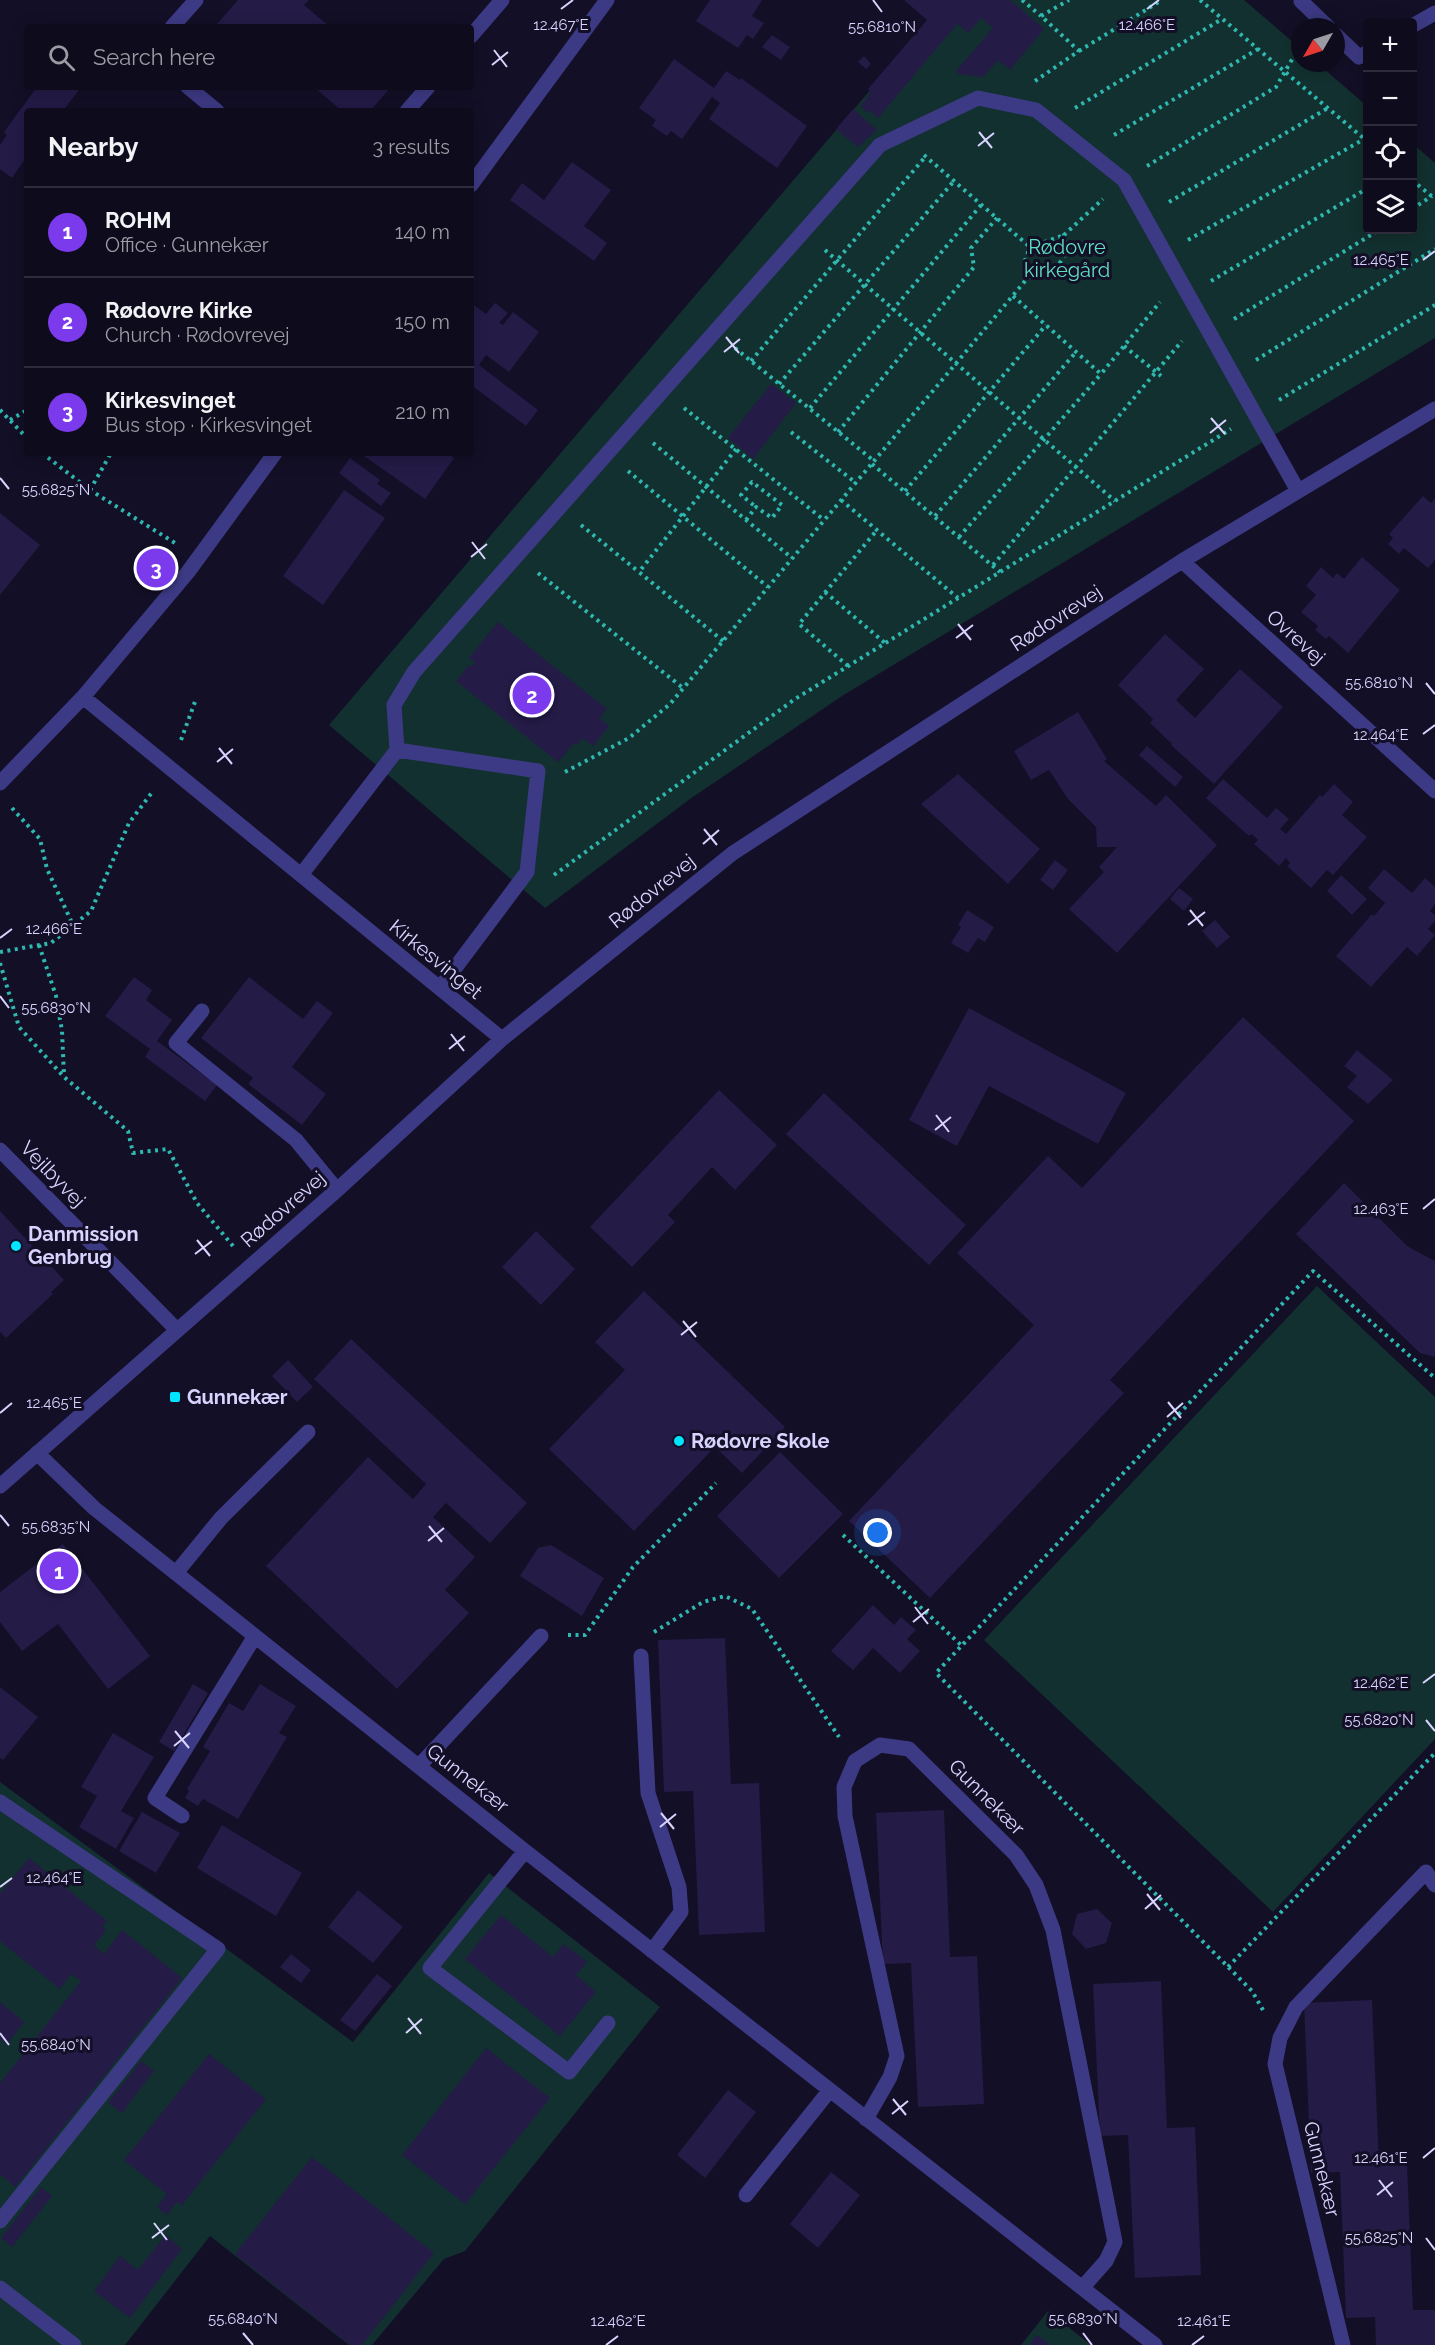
<!DOCTYPE html>
<html lang="en">
<head>
<meta charset="utf-8">
<style>
	:root { --surface:#0e0b1c; --page:#171425; --text:#f1f3f6; --muted:#9b9ba3; --line:#2e2b3b; --accent:#7c3aed }
	body { margin:0; font-family:Raleway,sans-serif; background:var(--page); color:var(--text) }
	.controls { position:absolute; right:18px; top:18px; display:grid; overflow:hidden; border-radius:6px; box-shadow:0 3px 15px #0003 }
	.controls button { width:54px; height:54px; display:grid; place-items:center; padding:0; border:0; border-bottom:2px solid var(--line); background:var(--surface); color:var(--text); font:30px sans-serif }
	.compass { position:absolute; left:1291px; top:18px; width:54px; height:54px; border-radius:50%; background:var(--surface); box-shadow:0 3px 15px #0003; rotate:231deg }
	.you { position:absolute; left:878px; top:1533px; width:21px; height:21px; margin:-15px; border:4px solid #fff; border-radius:50%; background:#1a73e8; box-shadow:0 0 0 9px #1a73e833 }
	.badge { display:grid; place-items:center; width:39px; height:39px; border-radius:50%; background:var(--accent); color:#fff; font-size:20px; font-weight:700 }
	.pin { position:absolute; translate:-50% -50%; border:3px solid #fff; box-shadow:0 2px 6px #0006 }
	.list { margin:0; padding:0; list-style:none }
	h2 { display:flex; justify-content:space-between; align-items:center; height:78px; margin:0; padding:0 24px; font-size:26px }
	h2 small { font-size:20px; font-weight:400; color:var(--muted) }
	.list li { display:grid; grid-template-columns:39px 1fr auto; gap:18px; align-items:center; box-sizing:border-box; height:90px; padding:0 24px; border-top:2px solid var(--line) }
	.list b { display:block; font-size:22px; white-space:nowrap }
	.list p { margin:0; font-size:20px; white-space:nowrap; color:var(--muted) }
	.list em { font-size:20px; font-style:normal; color:var(--muted) }
	.icon { flex:none; width:33px; height:33px; fill:none; stroke:currentColor; stroke-width:2; stroke-linecap:round; stroke-linejoin:round }
	.map { position:relative; flex:none; width:1435px; height:2345px; overflow:hidden }
	.search { position:absolute; background:var(--surface); box-shadow:0 3px 15px #0003; left:24px; top:24px; width:450px; height:66px; display:flex; align-items:center; gap:15px; box-sizing:border-box; padding:0 21px; border-radius:6px; color:var(--muted); font-size:22px }
	.panel { position:absolute; background:var(--surface); box-shadow:0 3px 15px #0003; left:24px; top:108px; width:450px; height:348px; border-radius:6px }
	.map>svg:first-child { display:block }
	.green { fill:#12302f }
	.building { fill:#241b47 }
	.lines { fill:none; stroke-linecap:round; stroke-linejoin:round }
	.path { stroke:#2fb8b0; stroke-width:4; stroke-dasharray:3 4.5; stroke-linecap:butt }
	.minor { stroke:#3d3a85; stroke-width:15 }
	.ticks { fill:none; stroke:#d9d4ff; stroke-width:2 }
	.poi-dot { fill:#00e5ff; stroke:#130f26; stroke-width:2 }
	.labels { text-anchor:middle; dominant-baseline:central; stroke-width:6; stroke-linejoin:round; paint-order:stroke }
	.park-label { font-size:20px; fill:#5fe0c0; stroke:#130f26 }
	.street-label { font-size:20px; fill:#d9d4ff; stroke:#130f26 }
	.poi-label { font-size:20px; font-weight:bold; fill:#d9d4ff; stroke:#130f26; text-anchor:start }
	.ticks-label { font-size:15px; text-anchor:middle; fill:#d9d4ff; stroke:#130f26; stroke-width:6; stroke-linejoin:round; paint-order:stroke }
</style>
</head>
<body>
<div class="map">
<svg width="1435" height="2345" viewBox="0 0 1435 2345">
	<rect width="100%" height="100%" fill="#130f26"/>
	<!-- green -->
	<path class="green" d="M 947,0 L 1244,0 L 1300,48 L 1300,63 L 1317,63 L 1367,106 L 1368,230 L 1412,230 L 1413,144 L 1435,163 L 1435,338 L 842,696 L 690,799 L 545,908 L 329,725 Z
		M 1317,1286 L 1435,1397 L 1435,1739 L 1273,1912 L 984,1640 Z
		M 0,1782 L 353,2042 L 489,1873 L 660,2007 L 465,2251 L 444,2259 L 372,2345 L 349,2345 L 210,2236 L 125,2345 L 0,2345 Z
		M 1048,2311 L 1091,2345 L 1021,2345 Z"/>
	<!-- building -->
	<path class="building" d="M 238,0 L 309,0 L 304,5 L 330,27 L 220,27 L 217,24 Z
		M 710,0 L 762,0 L 752,16 L 764,23 L 753,39 L 747,35 L 738,48 L 696,21 Z
		M 904,0 L 1010,0 L 1044,29 L 1010,70 L 998,60 L 983,77 L 959,74 L 956,71 L 993,28 L 981,18 L 968,33 L 957,24 L 878,118 L 869,110 L 867,113 L 861,106 L 871,92 L 868,89 L 927,20 Z
		M 772,35 L 790,47 L 781,60 L 762,47 Z
		M 864,56 L 871,64 L 866,69 L 858,62 Z
		M 674,59 L 714,88 L 726,71 L 740,80 L 741,78 L 807,126 L 777,168 L 709,119 L 720,103 L 712,97 L 682,139 L 671,131 L 667,136 L 652,126 L 656,120 L 639,108 Z
		M 37,87 L 81,87 L 63,111 L 27,111 L 27,156 L 12,178 L 0,169 L 0,145 L 7,135 L 4,132 Z
		M 314,87 L 391,87 L 370,111 L 342,111 Z
		M 853,109 L 877,130 L 858,147 L 836,129 Z
		M 572,162 L 611,190 L 584,226 L 607,243 L 594,261 L 510,200 L 522,183 L 544,200 Z
		M 471,303 L 486,314 L 495,303 L 508,313 L 499,323 L 503,325 L 513,312 L 539,332 L 509,372 L 486,355 L 479,365 L 538,410 L 526,426 L 471,385 Z
		M 771,384 L 796,403 L 753,459 L 728,438 Z
		M 360,453 L 447,453 L 454,458 L 425,499 Z
		M 350,458 L 380,480 L 377,484 L 391,493 L 381,506 L 339,473 Z
		M 344,490 L 385,518 L 323,605 L 283,576 Z
		M 1423,496 L 1431,503 L 1435,498 L 1435,560 L 1428,568 L 1404,548 L 1399,554 L 1388,544 L 1393,538 L 1389,534 Z
		M 0,513 L 40,545 L 0,595 Z
		M 1362,557 L 1400,590 L 1348,653 L 1329,636 L 1326,639 L 1315,630 L 1318,626 L 1301,612 L 1316,595 L 1306,586 L 1321,567 L 1333,578 L 1337,573 L 1344,579 Z
		M 498,622 L 607,709 L 599,718 L 609,726 L 593,746 L 582,738 L 577,745 L 574,743 L 558,762 L 456,681 L 469,665 L 472,667 L 475,663 L 469,658 Z
		M 1165,634 L 1204,669 L 1176,700 L 1195,718 L 1240,669 L 1283,707 L 1214,784 L 1171,745 L 1172,744 L 1150,723 L 1153,719 L 1118,685 Z
		M 1078,712 L 1107,759 L 1104,761 L 1156,806 L 1166,795 L 1217,845 L 1117,953 L 1069,909 L 1104,872 L 1099,867 L 1117,847 L 1097,847 L 1096,827 L 1068,799 L 1049,770 L 1031,780 L 1014,751 Z
		M 1147,746 L 1183,777 L 1175,787 L 1139,755 Z
		M 958,774 L 1040,849 L 1008,884 L 921,804 Z
		M 1223,779 L 1267,818 L 1276,808 L 1289,819 L 1280,829 L 1286,834 L 1320,795 L 1322,797 L 1334,784 L 1353,802 L 1342,815 L 1367,837 L 1333,875 L 1327,870 L 1311,888 L 1287,866 L 1290,863 L 1286,858 L 1279,866 L 1254,844 L 1258,840 L 1252,834 L 1249,836 L 1206,798 Z
		M 1055,860 L 1068,870 L 1053,890 L 1040,880 Z
		M 1384,869 L 1412,893 L 1425,878 L 1435,887 L 1435,904 L 1430,911 L 1435,915 L 1435,921 L 1428,929 L 1435,935 L 1417,956 L 1407,947 L 1371,987 L 1336,956 L 1372,914 L 1374,916 L 1385,903 L 1368,888 Z
		M 1341,875 L 1367,899 L 1352,915 L 1327,891 Z
		M 1179,888 L 1193,899 L 1184,911 L 1170,899 Z
		M 967,910 L 994,927 L 985,942 L 978,938 L 968,953 L 951,943 L 961,927 L 958,925 Z
		M 1215,920 L 1230,937 L 1217,948 L 1202,931 Z
		M 134,977 L 152,990 L 146,1000 L 172,1020 L 157,1041 L 217,1085 L 205,1101 L 145,1057 L 150,1049 L 105,1016 Z
		M 249,977 L 303,1019 L 317,1001 L 333,1013 L 292,1067 L 326,1094 L 302,1125 L 248,1084 L 253,1078 L 201,1038 Z
		M 969,1008 L 1126,1093 L 1098,1144 L 989,1086 L 957,1146 L 909,1120 Z
		M 1243,1017 L 1354,1121 L 1110,1380 L 1124,1393 L 930,1598 L 849,1521 L 1034,1325 L 957,1253 L 1048,1156 L 1082,1188 Z
		M 1357,1050 L 1393,1080 L 1368,1104 L 1347,1087 L 1357,1076 L 1344,1066 Z
		M 719,1090 L 777,1145 L 735,1190 L 712,1167 L 668,1215 L 675,1222 L 632,1267 L 590,1227 Z
		M 824,1093 L 966,1225 L 929,1265 L 786,1134 Z
		M 1344,1183 L 1407,1246 L 1435,1261 L 1435,1357 L 1420,1353 L 1296,1234 Z
		M 0,1211 L 64,1280 L 51,1292 L 53,1294 L 6,1338 L 0,1332 Z
		M 536,1231 L 575,1269 L 541,1305 L 502,1267 Z
		M 644,1291 L 785,1427 L 742,1473 L 715,1447 L 634,1531 L 549,1449 L 625,1370 L 595,1342 Z
		M 351,1339 L 527,1503 L 490,1543 L 446,1503 L 433,1517 L 475,1557 L 445,1590 L 469,1613 L 397,1689 L 266,1566 L 368,1457 L 413,1499 L 426,1484 L 314,1379 Z
		M 288,1360 L 313,1387 L 297,1402 L 272,1376 Z
		M 780,1452 L 843,1514 L 779,1578 L 717,1516 Z
		M 63,1544 L 150,1656 L 108,1689 L 58,1624 L 22,1651 L 0,1622 L 0,1592 Z
		M 551,1545 L 604,1578 L 582,1616 L 520,1576 L 538,1548 Z
		M 873,1605 L 894,1625 L 901,1617 L 916,1630 L 907,1639 L 920,1651 L 900,1673 L 873,1648 L 853,1670 L 831,1651 Z
		M 725,1638 L 731,1784 L 759,1783 L 765,1932 L 699,1935 L 693,1791 L 664,1792 L 658,1640 Z
		M 193,1684 L 208,1693 L 174,1751 L 159,1742 Z
		M 260,1684 L 296,1706 L 279,1733 L 287,1737 L 238,1819 L 203,1799 L 198,1806 L 185,1798 L 189,1791 L 187,1789 L 210,1751 L 203,1747 L 229,1703 L 243,1711 Z
		M 0,1687 L 38,1717 L 3,1760 L 0,1758 Z
		M 113,1733 L 154,1757 L 121,1811 L 134,1818 L 116,1849 L 79,1827 L 97,1796 L 81,1787 Z
		M 944,1810 L 950,1957 L 977,1956 L 984,2104 L 918,2107 L 911,1963 L 883,1964 L 876,1813 Z
		M 142,1812 L 180,1833 L 156,1873 L 119,1851 Z
		M 222,1825 L 302,1873 L 276,1916 L 197,1868 Z
		M 29,1858 L 107,1921 L 102,1927 L 106,1930 L 94,1945 L 104,1954 L 122,1930 L 182,1978 L 15,2187 L 0,2174 L 0,2083 L 81,1981 L 71,1974 L 60,1989 L 0,1941 L 0,1894 Z
		M 358,1890 L 403,1927 L 373,1963 L 328,1927 Z
		M 1097,1909 L 1112,1923 L 1106,1943 L 1086,1949 L 1072,1934 L 1077,1914 Z
		M 501,1915 L 553,1957 L 564,1944 L 587,1962 L 576,1975 L 596,1992 L 560,2036 L 465,1959 Z
		M 291,1954 L 311,1970 L 301,1983 L 280,1967 Z
		M 377,1974 L 392,1986 L 355,2031 L 340,2020 Z
		M 1161,1981 L 1167,2128 L 1195,2127 L 1201,2275 L 1135,2278 L 1128,2135 L 1100,2136 L 1093,1984 Z
		M 1372,2000 L 1379,2164 L 1407,2164 L 1413,2310 L 1435,2310 L 1435,2345 L 1376,2345 L 1375,2317 L 1346,2318 L 1340,2172 L 1311,2173 L 1304,2003 Z
		M 0,2002 L 24,2022 L 7,2044 L 0,2039 Z
		M 486,2048 L 550,2098 L 465,2204 L 402,2155 Z
		M 209,2054 L 266,2099 L 182,2205 L 177,2202 L 167,2215 L 157,2207 L 167,2194 L 124,2160 Z
		M 141,2061 L 154,2071 L 122,2113 L 108,2103 Z
		M 728,2090 L 756,2112 L 705,2178 L 677,2155 Z
		M 312,2157 L 434,2253 L 362,2345 L 350,2345 L 235,2254 Z
		M 831,2172 L 860,2195 L 818,2248 L 790,2224 Z
		M 41,2187 L 52,2196 L 12,2247 L 1,2238 Z
		M 165,2235 L 182,2249 L 130,2318 L 94,2291 L 120,2256 L 138,2270 Z
		M 1037,2335 L 1050,2345 L 1029,2345 Z"/>
	<g class="lines">
		<!-- path -->
		<path class="path" d="M 1022,0 L 1041,16
			M 1200,0 L 1368,142
			M 1079,51 L 1162,0
			M 1035,81 L 1079,51 L 1041,16 L 1069,0
			M 1075,108 L 1222,19
			M 1114,135 L 1258,49
			M 924,155 L 1030,247
			M 1147,166 L 1276,87 L 1294,56 L 1300,51
			M 1412,180 L 1435,199
			M 1169,202 L 1328,108
			M 1412,209 L 1432,196
			M 1188,240 L 1364,139
			M 825,250 L 1115,501
			M 1031,274 L 1024,263 L 1030,247 L 1064,235
			M 1211,281 L 1368,188
			M 1013,296 L 1101,374 L 1160,302
			M 1234,319 L 1379,230
			M 1124,346 L 1161,376
			M 735,348 L 874,461
			M 1256,360 L 1435,249
			M 751,361 L 926,156
			M 779,384 L 954,181
			M 1279,400 L 1435,305
			M 684,408 L 824,520
			M 810,408 L 982,204
			M 0,410 L 27,438
			M 10,420 L 27,410
			M 791,432 L 856,483
			M 838,432 L 974,267 L 971,248 L 997,218
			M 653,443 L 792,558
			M 42,453 L 90,490 L 175,543
			M 872,464 L 1000,572
			M 628,471 L 768,587
			M 90,490 L 111,453
			M 905,491 L 1046,325
			M 841,500 L 958,598
			M 935,516 L 1076,352
			M 746,520 L 756,507 L 772,518 L 782,505 L 752,482 L 741,495 L 756,507
			M 581,525 L 639,572
			M 959,537 L 1101,374
			M 993,565 L 1182,341
			M 538,573 L 683,688
			M 825,592 L 885,643
			M 723,641 L 639,572 L 736,449
			M 848,666 L 799,624 L 877,530
			M 181,740 L 196,699
			M 565,772 L 629,738 L 670,704 L 1031,274 L 1056,270 L 1066,252 L 1064,235 L 1103,199
			M 12,808 L 40,839 L 47,869 L 73,925
			M 554,875 L 795,699 L 1231,429
			M 39,945 L 56,996 L 62,1031 L 64,1076
			M 0,952 L 51,943 L 91,911 L 129,823 L 153,791
			M 0,963 L 19,1027 L 64,1077 L 128,1131 L 133,1153 L 168,1149 L 197,1203 L 233,1246
			M 843,1535 L 961,1645
			M 654,1632 L 703,1602 L 725,1596 L 752,1609 L 839,1737
			M 568,1635 L 585,1635 L 633,1567 L 716,1483
			M 1228,1967 L 1435,1753
			M 1263,2010 L 1252,1991 L 936,1673 L 1313,1271 L 1435,1378"/>
		<!-- minor -->
		<path class="minor" d="M 1303,0 L 1301,1 L 1328,27
			M 1412,26 L 1435,13
			M 172,27 L 196,0
			M 1336,35 L 1359,57 L 1368,52
			M 471,36 L 502,0
			M 188,87 L 217,111
			M 407,111 L 428,87
			M 471,185 L 607,0
			M 1182,561 L 1435,791
			M 83,697 L 502,1039
			M 397,750 L 394,705 L 414,672 L 880,145 L 978,98 L 1036,110 L 1124,180 L 1298,491
			M 0,783 L 83,697 L 188,572 L 275,453
			M 301,875 L 397,750 L 538,771 L 527,872 L 440,988
			M 202,1011 L 176,1043 L 296,1140 L 337,1190
			M 0,1150 L 177,1330
			M 37,1453 L 94,1508 L 525,1851 L 1155,2345
			M 0,1486 L 337,1190 L 502,1039 L 733,853 L 1182,561 L 1435,409
			M 176,1573 L 221,1518 L 308,1432
			M 641,1656 L 648,1793 L 679,1887 L 681,1912 L 652,1951
			M 419,1766 L 541,1636
			M 0,1802 L 218,1949 L 0,2221
			M 182,1816 L 155,1798 L 255,1636
			M 525,1851 L 430,1968 L 569,2072 L 608,2023
			M 866,2119 L 890,2077 L 897,2056 L 845,1816 L 844,1787 L 855,1761 L 880,1745 L 909,1749 L 1016,1855 L 1036,1885 L 1053,1930 L 1115,2242 L 1106,2261 L 1082,2288
			M 746,2195 L 830,2090
			M 0,2288 L 74,2345
			M 1343,2345 L 1275,2064 L 1280,2038 L 1296,2007 L 1426,1872 L 1435,1885"/>
	</g>
	<!-- ticks -->
	<path class="ticks" d="M 873,0 L 882,12M 561,9 L 573,0M 1147,9 L 1159,0M 494,50 L 507,67M 492,65 L 508,52M 979,132 L 992,148M 978,146 L 994,133M 1423,260 L 1435,251M 726,337 L 739,353M 724,352 L 740,339M 1211,418 L 1225,434M 1210,433 L 1226,420M 0,478 L 9,489M 472,542 L 485,559M 471,557 L 487,544M 958,624 L 971,640M 956,638 L 973,625M 1426,683 L 1435,694M 1423,734 L 1435,725M 219,748 L 232,764M 217,762 L 233,749M 704,829 L 717,845M 703,844 L 719,830M 1190,910 L 1203,926M 1188,925 L 1205,912M 0,938 L 12,929M 0,996 L 9,1008M 451,1034 L 464,1051M 449,1049 L 465,1036M 936,1115 L 949,1132M 935,1130 L 951,1117M 1423,1209 L 1435,1199M 197,1240 L 210,1256M 195,1254 L 212,1241M 683,1321 L 696,1337M 681,1335 L 697,1322M 1168,1402 L 1181,1418M 0,1413 L 12,1403M 1167,1417 L 1183,1403M 0,1515 L 9,1526M 429,1526 L 442,1542M 428,1541 L 444,1528M 915,1607 L 928,1624M 913,1622 L 929,1609M 1423,1683 L 1435,1674M 1426,1720 L 1435,1731M 175,1731 L 189,1748M 174,1746 L 190,1733M 661,1813 L 674,1829M 660,1827 L 676,1814M 0,1887 L 12,1878M 1147,1894 L 1160,1910M 1145,1909 L 1161,1895M 408,2018 L 421,2034M 0,2033 L 9,2045M 406,2033 L 422,2019M 893,2099 L 906,2115M 892,2114 L 908,2101M 1423,2158 L 1435,2148M 1379,2180 L 1392,2197M 1377,2195 L 1393,2182M 154,2223 L 167,2240M 152,2238 L 169,2225M 1426,2238 L 1435,2250M 243,2333 L 253,2345M 1083,2333 L 1092,2345M 606,2345 L 618,2336M 1192,2345 L 1204,2336"/>
	<!-- markers -->
	<g class="poi-dot">
		<circle cx="16" cy="1246" r="6"/>
		<rect x="169" y="1391" width="12" height="12" rx="3"/>
		<circle cx="679" cy="1441" r="6"/>
	</g>
	<g class="labels">
		<!-- park labels -->
		<g class="park-label">
			<text x="1067" y="247">Rødovre<tspan x="1067" dy="23">kirkegård</tspan></text>
		</g>
		<!-- street labels -->
		<g class="street-label">
			<text transform="translate(1056 618) rotate(-33)">Rødovrevej</text>
			<text transform="translate(1296 637) rotate(42)">Ovrevej</text>
			<text transform="translate(652 891) rotate(-39)">Rødovrevej</text>
			<text transform="translate(436 959) rotate(39)">Kirkesvinget</text>
			<text transform="translate(53 1174) rotate(46)">Vejlbyvej</text>
			<text transform="translate(283 1209) rotate(-41)">Rødovrevej</text>
			<text transform="translate(468 1778) rotate(38)">Gunnekær</text>
			<text transform="translate(987 1797) rotate(45)">Gunnekær</text>
			<text transform="translate(1322 2169) rotate(76)">Gunnekær</text>
		</g>
		<!-- poi labels -->
		<g class="poi-label">
			<text x="28" y="1234">Danmission<tspan x="28" dy="23">Genbrug</tspan></text>
			<text x="187" y="1397">Gunnekær</text>
			<text x="691" y="1441">Rødovre Skole</text>
		</g>
	</g>
	<g class="ticks-label">
		<text x="561" y="30">12.467°E</text>
		<text x="1147" y="30">12.466°E</text>
		<text x="882" y="32">55.6810°N</text>
		<text x="1381" y="265">12.465°E</text>
		<text x="56" y="495">55.6825°N</text>
		<text x="1379" y="688">55.6810°N</text>
		<text x="1381" y="740">12.464°E</text>
		<text x="54" y="934">12.466°E</text>
		<text x="56" y="1013">55.6830°N</text>
		<text x="1381" y="1214">12.463°E</text>
		<text x="54" y="1408">12.465°E</text>
		<text x="56" y="1532">55.6835°N</text>
		<text x="1381" y="1688">12.462°E</text>
		<text x="1379" y="1725">55.6820°N</text>
		<text x="54" y="1883">12.464°E</text>
		<text x="56" y="2050">55.6840°N</text>
		<text x="1381" y="2163">12.461°E</text>
		<text x="1379" y="2243">55.6825°N</text>
		<text x="243" y="2324">55.6840°N</text>
		<text x="1083" y="2324">55.6830°N</text>
		<text x="618" y="2326">12.462°E</text>
		<text x="1204" y="2326">12.461°E</text>
	</g>
</svg>
<div class="controls">
<button>+</button>
<button>−</button>
<button><svg class="icon" aria-label="locate" viewBox="0 0 24 24"><circle cx="12" cy="12" r="6"/><path d="M12 2v4M12 18v4M2 12h4M18 12h4"/></svg></button>
<button><svg class="icon" aria-label="layers" viewBox="0 0 24 24"><path d="M12 4l9 5-9 5-9-5zM3 14l9 5 9-5"/></svg></button>
</div>
<svg class="compass" viewBox="-18 -18 36 36"><path d="M0-13l5 13h-10z" fill="#e53935"/><path d="M0 13l5-13h-10z" fill="#9b9ba3"/></svg>
<div class="you"></div>
<div class="pin badge" style="left:59px;top:1571px">1</div>
<div class="pin badge" style="left:532px;top:695px">2</div>
<div class="pin badge" style="left:156px;top:568px">3</div>
<div class="search"><svg class="icon" aria-label="search" viewBox="0 0 24 24"><circle cx="10" cy="10" r="6"/><path d="M15 15l6 6"/></svg>Search here</div>
<section class="panel">
<h2>Nearby<small>3 results</small></h2>
<ul class="list">
<li><span class="badge">1</span><div><b>ROHM</b><p>Office · Gunnekær</p></div><em>140 m</em></li>
<li><span class="badge">2</span><div><b>Rødovre Kirke</b><p>Church · Rødovrevej</p></div><em>150 m</em></li>
<li><span class="badge">3</span><div><b>Kirkesvinget</b><p>Bus stop · Kirkesvinget</p></div><em>210 m</em></li>
</ul>
</section>
</div>
</body>
</html>
